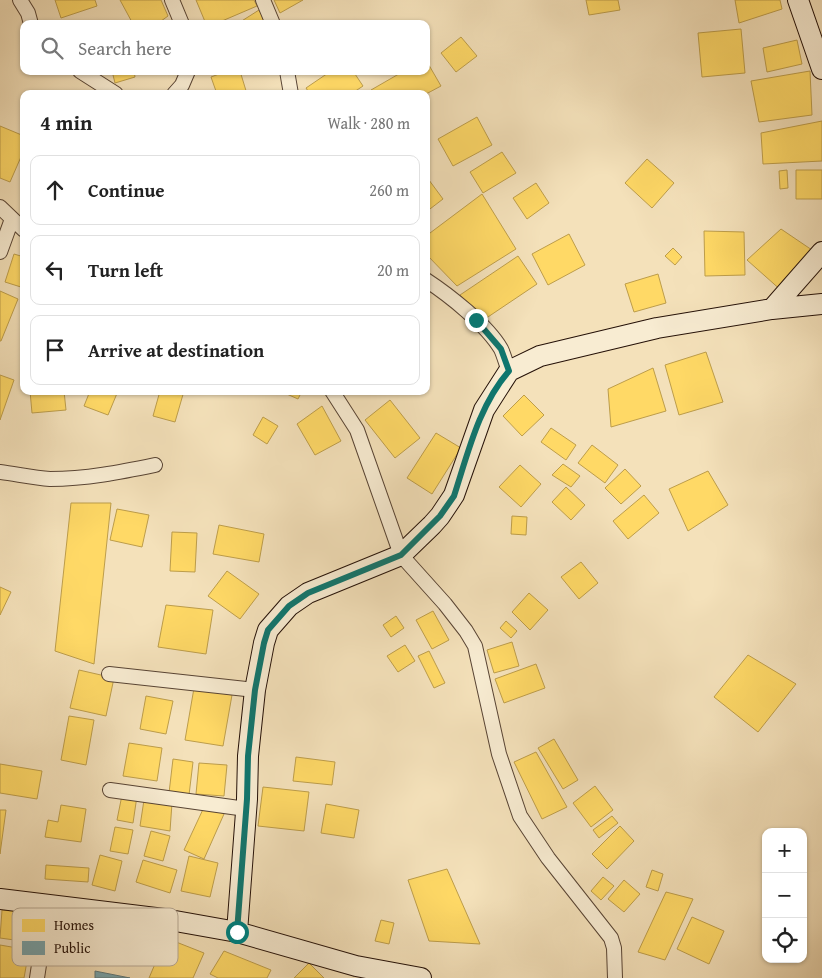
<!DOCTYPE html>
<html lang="en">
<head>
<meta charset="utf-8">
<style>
	:root { --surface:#fff; --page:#f6f6f6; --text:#222; --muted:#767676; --line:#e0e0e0 }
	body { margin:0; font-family:"Gentium Book Plus",serif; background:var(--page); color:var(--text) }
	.controls { position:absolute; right:15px; bottom:15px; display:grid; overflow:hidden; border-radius:10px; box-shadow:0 1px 4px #0004 }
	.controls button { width:45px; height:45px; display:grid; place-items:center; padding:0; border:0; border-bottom:1px solid var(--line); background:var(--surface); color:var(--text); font:25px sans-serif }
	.stop { position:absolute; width:15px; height:15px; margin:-11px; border:4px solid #0f766e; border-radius:50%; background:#fff }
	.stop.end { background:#0f766e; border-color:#fff; box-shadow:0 1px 5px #0008 }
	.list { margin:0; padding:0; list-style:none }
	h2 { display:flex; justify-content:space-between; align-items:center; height:65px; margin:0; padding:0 20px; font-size:21px }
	h2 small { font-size:16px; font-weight:400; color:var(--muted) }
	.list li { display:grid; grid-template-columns:32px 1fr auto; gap:15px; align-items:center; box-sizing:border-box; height:70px; margin:0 10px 10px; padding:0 10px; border:1px solid var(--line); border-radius:10px }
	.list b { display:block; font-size:19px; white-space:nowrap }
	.list em { font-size:16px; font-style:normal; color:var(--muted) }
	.icon { flex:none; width:28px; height:28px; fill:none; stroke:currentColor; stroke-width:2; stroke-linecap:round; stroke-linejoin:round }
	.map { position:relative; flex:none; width:822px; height:978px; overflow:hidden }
	.search { position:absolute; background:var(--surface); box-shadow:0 1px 4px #0004; left:20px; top:20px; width:410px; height:55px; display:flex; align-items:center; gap:12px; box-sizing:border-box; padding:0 18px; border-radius:10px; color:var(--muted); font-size:19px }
	.panel { position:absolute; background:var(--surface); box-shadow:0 1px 4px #0004; left:20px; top:90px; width:410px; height:305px; border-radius:10px }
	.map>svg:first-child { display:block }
	.homes { fill:#ffd966; stroke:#bd9d4a }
	.public { fill:#76a5af; stroke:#5d787d }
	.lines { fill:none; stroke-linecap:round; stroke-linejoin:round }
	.street-casing { stroke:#584434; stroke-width:16 }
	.secondary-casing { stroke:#241007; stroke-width:22 }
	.street { stroke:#f8ecd2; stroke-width:14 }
	.secondary { stroke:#f8ecd2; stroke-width:20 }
	.route { stroke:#0f766e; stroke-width:6 }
	.key { fill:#f8ecd2; stroke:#b8aa95; stroke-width:1 }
	.key-label { font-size:14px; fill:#241007 }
</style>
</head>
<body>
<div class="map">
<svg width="822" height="978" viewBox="0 0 822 978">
	<rect width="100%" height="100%" fill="#f4e1ba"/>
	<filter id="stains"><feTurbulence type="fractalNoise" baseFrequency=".004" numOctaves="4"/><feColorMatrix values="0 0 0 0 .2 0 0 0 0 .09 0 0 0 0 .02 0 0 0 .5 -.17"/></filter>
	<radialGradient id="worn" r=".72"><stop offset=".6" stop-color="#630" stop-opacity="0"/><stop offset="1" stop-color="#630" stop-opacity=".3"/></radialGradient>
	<!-- homes -->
	<path class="homes" d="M 55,0 L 95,0 L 97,6 L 61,18 Z
		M 120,0 L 161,0 L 168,16 L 157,24 L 133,24 Z
		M 196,0 L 254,0 L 257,6 L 215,24 L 206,24 Z
		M 274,0 L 303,0 L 280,13 Z
		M 586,0 L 618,0 L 620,10 L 589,15 Z
		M 735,0 L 780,0 L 782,9 L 739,23 Z
		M 259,10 L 267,24 L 237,24 Z
		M 741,29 L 745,73 L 702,77 L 698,33 Z
		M 461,37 L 477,56 L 456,72 L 441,53 Z
		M 797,40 L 802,64 L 767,72 L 763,48 Z
		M 426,60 L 441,86 L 426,94 L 373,94 L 371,90 L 404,71 L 426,71 Z
		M 112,71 L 134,71 L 135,77 L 115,83 Z
		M 227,71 L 240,71 L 247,94 L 217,94 L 211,77 Z
		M 331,71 L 353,71 L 363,86 L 351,94 L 310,94 L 306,88 Z
		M 810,71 L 812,115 L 759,122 L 751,81 Z
		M 477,117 L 492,145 L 453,166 L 438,139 Z
		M 822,121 L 822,161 L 763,164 L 761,133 Z
		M 0,126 L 24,136 L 24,150 L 10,182 L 0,178 Z
		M 502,152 L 516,173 L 483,193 L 470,172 Z
		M 647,159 L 674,183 L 652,208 L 625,183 Z
		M 787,170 L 788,188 L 780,189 L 779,171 Z
		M 796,170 L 822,170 L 822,199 L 796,199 Z
		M 426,176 L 443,199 L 426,212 Z
		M 536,183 L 549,203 L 527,219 L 513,198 Z
		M 482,194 L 516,249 L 457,286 L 426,254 L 426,236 Z
		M 781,229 L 812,250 L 783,292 L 747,260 Z
		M 704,231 L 744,232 L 745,275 L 705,276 Z
		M 569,234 L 585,265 L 548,285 L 532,254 Z
		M 673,248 L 682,257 L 675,265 L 665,256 Z
		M 14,254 L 24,257 L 24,288 L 5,282 Z
		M 518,256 L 537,284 L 479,323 L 460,295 Z
		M 658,274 L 666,303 L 634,312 L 625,284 Z
		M 0,291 L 18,299 L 1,341 L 0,341 Z
		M 706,352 L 723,402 L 679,415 L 665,365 Z
		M 653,368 L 666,411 L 611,427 L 608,389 Z
		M 0,375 L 14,380 L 0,420 Z
		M 30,391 L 64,391 L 66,410 L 32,413 Z
		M 90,391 L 118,391 L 108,415 L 84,406 Z
		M 160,391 L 184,391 L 175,422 L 153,416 Z
		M 280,391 L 302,391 L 298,399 Z
		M 524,395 L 544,415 L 522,436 L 503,416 Z
		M 390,400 L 420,438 L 395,458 L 365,420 Z
		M 322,406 L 341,441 L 315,455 L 297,424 Z
		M 263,417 L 278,426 L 267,444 L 253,435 Z
		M 551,428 L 576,445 L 566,460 L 541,442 Z
		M 436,433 L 461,448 L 432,494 L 407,478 Z
		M 592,445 L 618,465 L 605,483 L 578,463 Z
		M 563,464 L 580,476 L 571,487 L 552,475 Z
		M 520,465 L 541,484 L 521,507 L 499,487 Z
		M 625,469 L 641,486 L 621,504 L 605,488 Z
		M 708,471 L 728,505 L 688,531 L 669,489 Z
		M 566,487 L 585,505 L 571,520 L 552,502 Z
		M 644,495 L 659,513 L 628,539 L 613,521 Z
		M 71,503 L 111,503 L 94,664 L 55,651 Z
		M 117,509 L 149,515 L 142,547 L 110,540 Z
		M 512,516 L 527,517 L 526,535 L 511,534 Z
		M 219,525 L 264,534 L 259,562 L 213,554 Z
		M 172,532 L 197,533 L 195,572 L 170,571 Z
		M 581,562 L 598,583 L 579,599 L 561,577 Z
		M 227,571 L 259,594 L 240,619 L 208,596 Z
		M 0,587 L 11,592 L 0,615 Z
		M 529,593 L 548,610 L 530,630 L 512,612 Z
		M 166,605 L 213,610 L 206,654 L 158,647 Z
		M 433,611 L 449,640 L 432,649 L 416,620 Z
		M 396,616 L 404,628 L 391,637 L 383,625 Z
		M 506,621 L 517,631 L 511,638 L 500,628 Z
		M 512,642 L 519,666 L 494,673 L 487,650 Z
		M 405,645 L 415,661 L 398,672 L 387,656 Z
		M 429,651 L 445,683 L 434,688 L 418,656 Z
		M 748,655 L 796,684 L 758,732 L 714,697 Z
		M 536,664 L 545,688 L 504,703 L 495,679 Z
		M 79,670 L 114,678 L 106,716 L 70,708 Z
		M 194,688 L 232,695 L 223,746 L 185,740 Z
		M 146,696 L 173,701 L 166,734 L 140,729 Z
		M 69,716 L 94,720 L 86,765 L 61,760 Z
		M 554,739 L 578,780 L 563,789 L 538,748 Z
		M 129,743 L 162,748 L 157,781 L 123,776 Z
		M 536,752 L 567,807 L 542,819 L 514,762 Z
		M 296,757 L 335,762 L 332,785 L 293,781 Z
		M 173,759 L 193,762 L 189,795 L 169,793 Z
		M 199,763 L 227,765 L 224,796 L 196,794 Z
		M 0,764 L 42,771 L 37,799 L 0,793 Z
		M 595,786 L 613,810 L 591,827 L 573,803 Z
		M 263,787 L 309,792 L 304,831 L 258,826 Z
		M 122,795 L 137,796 L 133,823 L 117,820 Z
		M 144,800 L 172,803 L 170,831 L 140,826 Z
		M 326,804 L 359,810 L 354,838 L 321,833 Z
		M 61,805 L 86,809 L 81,842 L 45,837 L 48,820 L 58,822 Z
		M 205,805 L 224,814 L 204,859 L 184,850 Z
		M 0,810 L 6,810 L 0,854 Z
		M 612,816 L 618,823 L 599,838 L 593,830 Z
		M 620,826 L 634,841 L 607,869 L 592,854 Z
		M 115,827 L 133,830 L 128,854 L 110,851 Z
		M 151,831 L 170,836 L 163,861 L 144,856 Z
		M 100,855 L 122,861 L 115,891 L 92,885 Z
		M 189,856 L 218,863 L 210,897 L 181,891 Z
		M 143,860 L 177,870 L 170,893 L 136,882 Z
		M 46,865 L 89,868 L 88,882 L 45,879 Z
		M 447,869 L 480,944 L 429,941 L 408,880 Z
		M 652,870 L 663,874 L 658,891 L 646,887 Z
		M 603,877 L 614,886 L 601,900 L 591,891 Z
		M 624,880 L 640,894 L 624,912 L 608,899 Z
		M 666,892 L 693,899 L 665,960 L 638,952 Z
		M 2,910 L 32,913 L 29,942 L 0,938 Z
		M 692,917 L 724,931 L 709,964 L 677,949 Z
		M 381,920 L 394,923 L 389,944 L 375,941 Z
		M 166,938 L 204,953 L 193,978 L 149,978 Z
		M 0,945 L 29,950 L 24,978 L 0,978 Z
		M 224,951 L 271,970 L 267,978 L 218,978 L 210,974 Z
		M 309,963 L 324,978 L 294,978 Z"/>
	<!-- public -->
	<path class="public" d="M 95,971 L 130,978 L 95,978 Z"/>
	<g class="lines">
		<defs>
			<path id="street" d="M 20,0 L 28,13 L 31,24
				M 172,0 L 182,24
				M 263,0 L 273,24
				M 80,71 L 116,94
				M 287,71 L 291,94
				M 174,94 L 182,85 L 188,71
				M 0,207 L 24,230
				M 0,252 L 12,219
				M 426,280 C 449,295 487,325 501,349 C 504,355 506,364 509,371
				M 332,391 L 357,430 L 401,555 L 445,604 L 466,631 L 475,646 L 499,754 L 520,816 L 548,858 L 611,938 L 614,948 L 615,978
				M 0,472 C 16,474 34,478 50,479 C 86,479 121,472 155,465
				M 109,674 L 255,690
				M 110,790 L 246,809
				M 37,978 L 48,906"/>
			<path id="secondary" d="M 798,0 L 822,69
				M 772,309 L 822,252
				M 0,899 L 164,919 L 237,932 L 356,966 L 421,978
				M 237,932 L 247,799 L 248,756 L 255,690 L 264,643 L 268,630 L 289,606 L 308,593 L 401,555 L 432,525 L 440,516 L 454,495 L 484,410 L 509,371 L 540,356 L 657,328 L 772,309 L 822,304"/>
		</defs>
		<!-- street casing -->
		<use href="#street" class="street-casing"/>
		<!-- secondary casing -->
		<use href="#secondary" class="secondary-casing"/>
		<!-- street -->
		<use href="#street" class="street"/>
		<!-- secondary -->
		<use href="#secondary" class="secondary"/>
	</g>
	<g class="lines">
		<!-- route -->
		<path class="route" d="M 237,932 L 247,799 L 248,756 L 255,690 L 264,643 L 268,630 L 289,606 L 308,593 L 401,555 L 440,516 L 454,496 C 468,453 479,405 509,371 L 501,349 L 476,320"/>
	</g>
	<!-- legend -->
	<rect x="12" y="908" width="166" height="58" rx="8" class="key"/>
	<rect x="22" y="919" width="23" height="13" fill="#ffd966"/>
	<rect x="22" y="941" width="23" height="14" fill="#76a5af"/>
	<g class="key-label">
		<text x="54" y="930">Homes</text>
		<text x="54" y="953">Public</text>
	</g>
	<rect width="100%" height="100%" filter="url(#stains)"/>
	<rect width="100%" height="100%" fill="url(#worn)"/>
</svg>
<div class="controls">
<button>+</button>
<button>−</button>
<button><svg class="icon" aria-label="locate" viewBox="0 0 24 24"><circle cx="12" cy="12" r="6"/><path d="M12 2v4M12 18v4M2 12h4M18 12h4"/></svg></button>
</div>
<div class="stop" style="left:237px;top:932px"></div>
<div class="stop end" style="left:476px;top:320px"></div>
<div class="search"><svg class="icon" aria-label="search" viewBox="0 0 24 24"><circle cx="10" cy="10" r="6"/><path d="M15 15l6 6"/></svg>Search here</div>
<section class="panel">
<h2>4 min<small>Walk · 280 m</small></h2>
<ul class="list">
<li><svg class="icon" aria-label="ahead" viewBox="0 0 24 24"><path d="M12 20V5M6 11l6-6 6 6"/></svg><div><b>Continue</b></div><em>260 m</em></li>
<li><svg class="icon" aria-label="left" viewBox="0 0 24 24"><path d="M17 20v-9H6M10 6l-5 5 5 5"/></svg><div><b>Turn left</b></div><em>20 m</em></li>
<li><svg class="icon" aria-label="arrive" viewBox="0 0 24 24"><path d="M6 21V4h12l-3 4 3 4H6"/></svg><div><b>Arrive at destination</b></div></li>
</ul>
</section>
</div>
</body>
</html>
